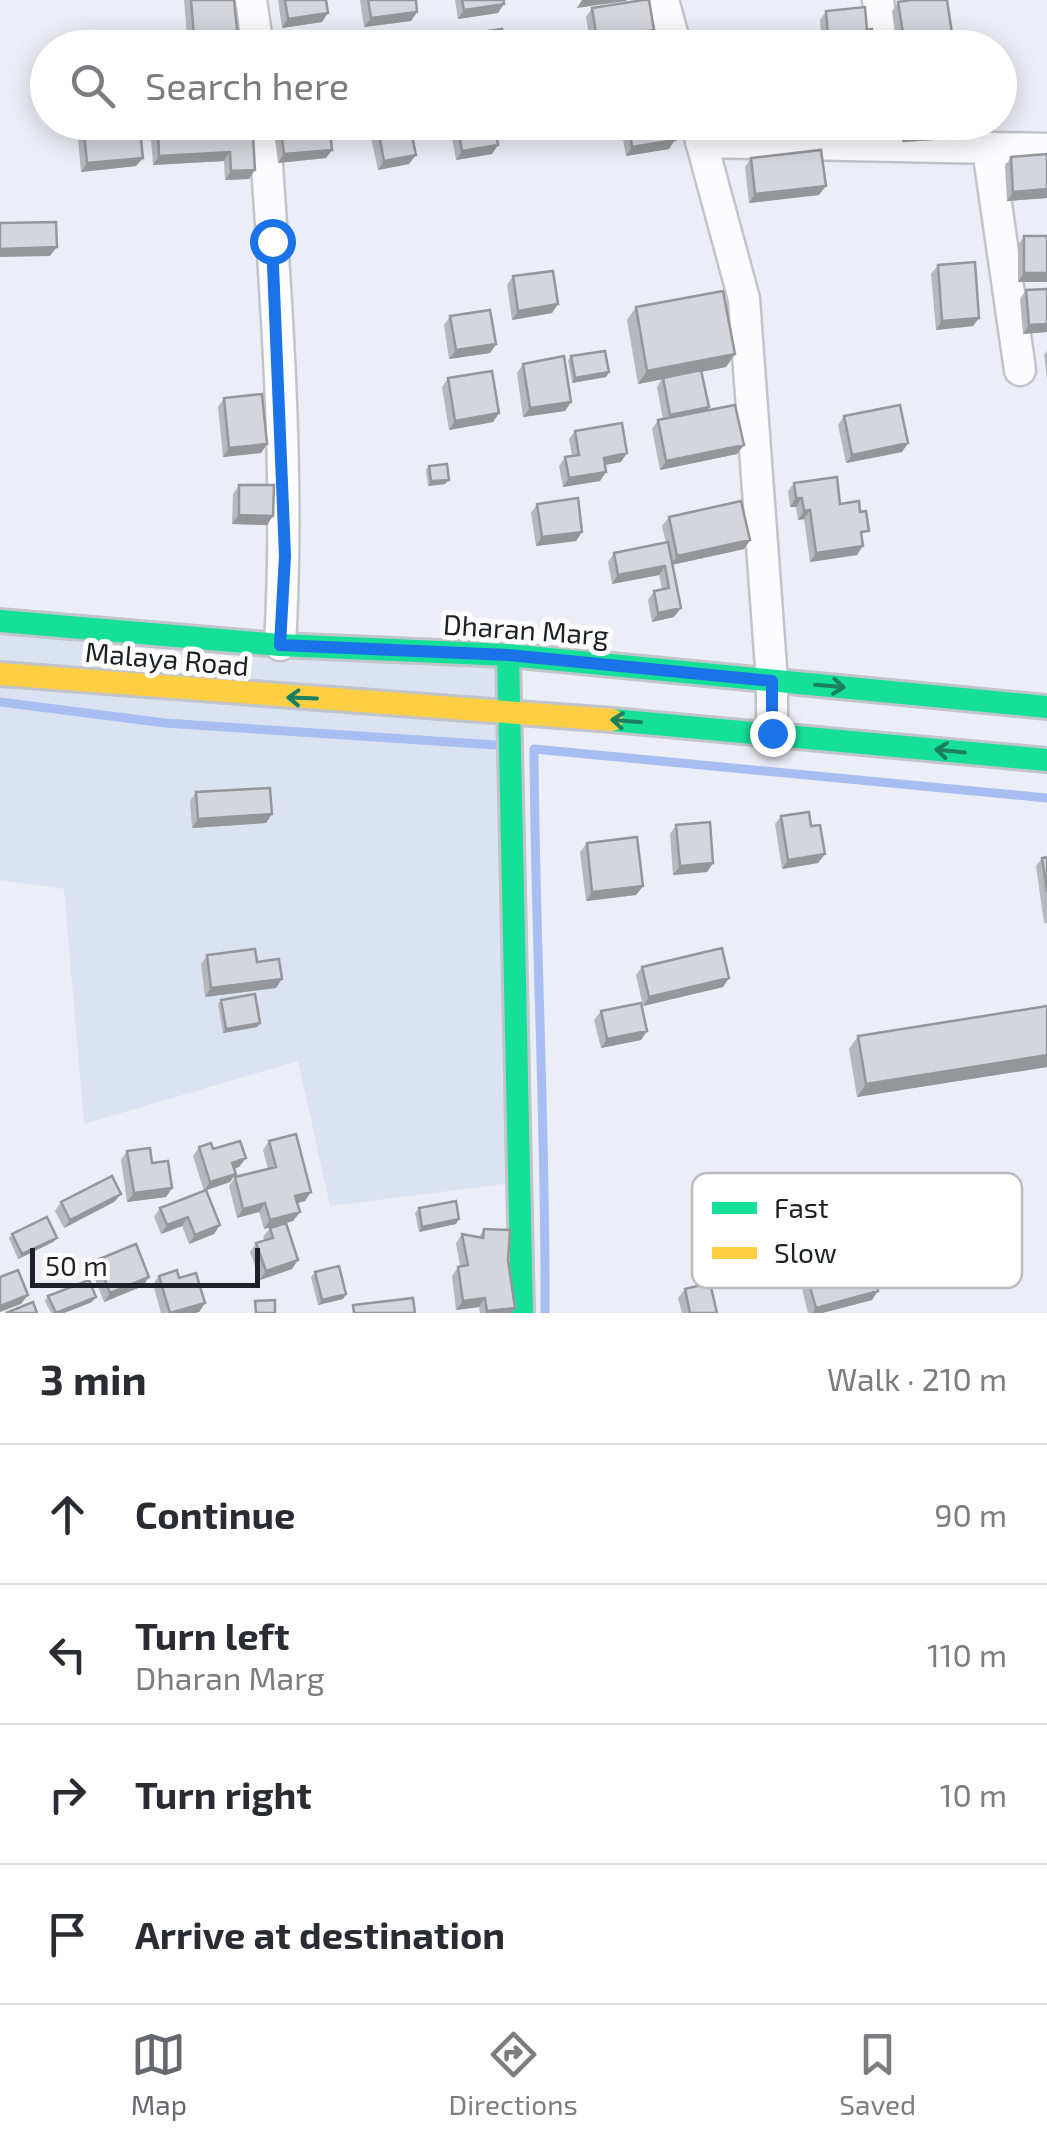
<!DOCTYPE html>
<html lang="en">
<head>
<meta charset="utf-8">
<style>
	:root { --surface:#fff; --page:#f7f7f7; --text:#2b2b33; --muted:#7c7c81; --line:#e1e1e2; --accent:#66686f }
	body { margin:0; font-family:"Exo 2",sans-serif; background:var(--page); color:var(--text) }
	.scale { position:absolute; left:30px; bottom:25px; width:230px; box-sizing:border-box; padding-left:10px; border:5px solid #1e2026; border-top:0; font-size:28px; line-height:35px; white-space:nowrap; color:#1e2026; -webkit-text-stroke:8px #fff; paint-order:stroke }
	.stop { position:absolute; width:30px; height:30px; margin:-22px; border:8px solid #1a73e8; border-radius:50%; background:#fff }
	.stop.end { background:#1a73e8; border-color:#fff; box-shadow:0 2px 10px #0008 }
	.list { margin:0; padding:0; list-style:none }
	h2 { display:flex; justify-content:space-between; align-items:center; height:130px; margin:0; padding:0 40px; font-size:42px }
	h2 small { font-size:32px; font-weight:400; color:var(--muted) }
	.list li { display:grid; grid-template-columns:65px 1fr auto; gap:30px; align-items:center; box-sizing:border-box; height:140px; padding:0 40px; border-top:2px solid var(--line) }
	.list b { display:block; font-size:38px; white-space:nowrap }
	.list p { margin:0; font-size:32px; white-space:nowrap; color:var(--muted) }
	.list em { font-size:32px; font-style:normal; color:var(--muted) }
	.icon { flex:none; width:55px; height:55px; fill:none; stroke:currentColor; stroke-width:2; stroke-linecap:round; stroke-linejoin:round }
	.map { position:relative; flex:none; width:1047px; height:1313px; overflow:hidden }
	.search { position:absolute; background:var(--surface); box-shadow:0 5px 25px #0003; left:30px; right:30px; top:30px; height:110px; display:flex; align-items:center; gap:25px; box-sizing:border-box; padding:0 35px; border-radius:55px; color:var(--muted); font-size:38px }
	.sheet { height:690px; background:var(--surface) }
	nav { display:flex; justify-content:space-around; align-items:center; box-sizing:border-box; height:140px; border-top:2px solid var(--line); background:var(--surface); font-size:28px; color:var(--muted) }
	nav a { display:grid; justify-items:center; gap:5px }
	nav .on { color:var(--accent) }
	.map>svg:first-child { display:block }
	.built { fill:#dbe2f1 }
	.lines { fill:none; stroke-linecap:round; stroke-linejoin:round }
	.stream { stroke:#a8bef2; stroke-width:9 }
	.street-casing { stroke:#c1c4ca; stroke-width:35 }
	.fast-casing { stroke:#c1c4ca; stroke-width:28 }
	.slow-casing { stroke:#c1c4ca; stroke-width:28 }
	.street { stroke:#fcfcfe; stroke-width:30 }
	.fast { stroke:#16e098; stroke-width:22 }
	.slow { stroke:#ffcf43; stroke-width:22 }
	.wall { fill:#b5b8bd }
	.shaded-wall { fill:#94969a }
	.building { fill:#d3d6dc; stroke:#94969a; stroke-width:2.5 }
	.oneway { stroke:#1a805f }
	.route { stroke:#1a73e8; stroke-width:12 }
	.labels { text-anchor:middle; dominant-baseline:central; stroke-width:10; stroke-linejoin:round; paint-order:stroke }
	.street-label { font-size:28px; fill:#1e2026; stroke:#fff }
	.key { fill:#fff; stroke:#bcbcbe; stroke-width:2.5 }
	.key-label { font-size:28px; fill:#1e2026 }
</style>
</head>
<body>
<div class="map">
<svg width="1047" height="1313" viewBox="0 0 1047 1313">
	<rect width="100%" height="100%" fill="#ebeef6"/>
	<!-- built -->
	<path class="built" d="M 0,621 L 508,655 L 520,1182 L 330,1206 L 298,1061 L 84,1124 L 64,889 L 0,880 Z"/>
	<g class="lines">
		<!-- stream -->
		<path class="stream" d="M 0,702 L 165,723 L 496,745
			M 545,1313 C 546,1125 535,937 534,749 L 1047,798"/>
		<defs>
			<path id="street" d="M 251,0 L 258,48
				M 663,0 L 676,48
				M 878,0 L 883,48
				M 264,122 C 276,296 290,472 280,645
				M 696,122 L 744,299 L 772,681 L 772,733
				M 701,142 L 1047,149
				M 988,149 L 1020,370"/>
			<path id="fast" d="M 0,621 L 280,645 L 508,655 L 1047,707
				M 508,655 L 522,1313
				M 612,720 L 1047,760"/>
			<path id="slow" d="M 0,674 L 612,720"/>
		</defs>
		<!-- street casing -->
		<use href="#street" class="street-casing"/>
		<!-- fast casing -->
		<use href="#fast" class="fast-casing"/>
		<!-- slow casing -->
		<use href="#slow" class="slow-casing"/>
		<!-- street -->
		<use href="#street" class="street"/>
		<!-- fast -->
		<use href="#fast" class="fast"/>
		<!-- slow -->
		<use href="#slow" class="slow"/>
	</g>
	<!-- wall -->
	<path class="wall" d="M 184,0 L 234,0 L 239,48 L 188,48 Z
		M 278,0 L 326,0 L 322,22 L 282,28 Z
		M 360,0 L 416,0 L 417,12 L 411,21 L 364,27 Z
		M 455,0 L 504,0 L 498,13 L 458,19 Z
		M 898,2 L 952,33 L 946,42 L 897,48 L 892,11 Z
		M 592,8 L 654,30 L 648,39 L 591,48 L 586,17 Z
		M 826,11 L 867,30 L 874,45 L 872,48 L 822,48 L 820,20 Z
		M 468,34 L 505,48 L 463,48 L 462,43 Z
		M 80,122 L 139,122 L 143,158 L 136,166 L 81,172 L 77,128 Z
		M 273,122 L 329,122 L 332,150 L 326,158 L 278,163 Z
		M 449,122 L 494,122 L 492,154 L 456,160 Z
		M 620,122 L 672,122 L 669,149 L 626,156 Z
		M 900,122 L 972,122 L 966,138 L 902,142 Z
		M 377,124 L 409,164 L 378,170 L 370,133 Z
		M 158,130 L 230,137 L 255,170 L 249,179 L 225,180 L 224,161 L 153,165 L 151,139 Z
		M 1047,154 L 1047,198 L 1007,201 L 1005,166 L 1011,157 Z
		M 751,158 L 819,195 L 749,203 L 745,167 Z
		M 1024,236 L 1047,282 L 1018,282 L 1018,245 Z
		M 938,265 L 973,326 L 936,330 L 931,274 Z
		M 513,276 L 558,304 L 552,313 L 512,320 L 507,285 Z
		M 1026,290 L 1047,332 L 1023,334 L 1020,299 Z
		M 636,307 L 735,354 L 726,367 L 701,372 L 709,407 L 706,411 L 744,445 L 737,454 L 660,470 L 652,429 L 658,420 L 663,419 L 657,387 L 662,379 L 638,384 L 627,320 Z
		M 450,316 L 496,344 L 490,353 L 449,359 L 444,325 Z
		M 1047,351 L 1047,379 L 1044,355 Z
		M 571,356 L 609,372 L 606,377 L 572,383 L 568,360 Z
		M 523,364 L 571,402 L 565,411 L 523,417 L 517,373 Z
		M 448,378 L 499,413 L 493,422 L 449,430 L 442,387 Z
		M 224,398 L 267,444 L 261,453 L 223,457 L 218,407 Z
		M 844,416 L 908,443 L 902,452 L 846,463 L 838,425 Z
		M 575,431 L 621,462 L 605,465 L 606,472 L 600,481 L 563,487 L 559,466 L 565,457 L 572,456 L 569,439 Z
		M 429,466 L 445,484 L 428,486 L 426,470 Z
		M 794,483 L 840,504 L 863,540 L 857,555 L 810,562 L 804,519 L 798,520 L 796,507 L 790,507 L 788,491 Z
		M 239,485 L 267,525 L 232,524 L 233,494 Z
		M 537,504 L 582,532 L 576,541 L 536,546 L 531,513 Z
		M 669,517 L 750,540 L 744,549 L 672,565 L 674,617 L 652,622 L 648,600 L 654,591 L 662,589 L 659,575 L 612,584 L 608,562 L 614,553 L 666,543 L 662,526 Z
		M 196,792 L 266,823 L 192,828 L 190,801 Z
		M 781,816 L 811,826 L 825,854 L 818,863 L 782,869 L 775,824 Z
		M 676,825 L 713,863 L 707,872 L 673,875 L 670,834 Z
		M 587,843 L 643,886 L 636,895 L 586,901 L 580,852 Z
		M 1047,857 L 1047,923 L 1044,923 L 1036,866 L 1042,858 Z
		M 207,955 L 257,962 L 282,979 L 276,988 L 205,997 L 201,964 Z
		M 642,967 L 729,978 L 723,987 L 643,1006 L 636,975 Z
		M 221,1000 L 260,1023 L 257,1027 L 223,1033 L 218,1004 Z
		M 1047,1006 L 1047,1067 L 857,1097 L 849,1049 L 858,1036 Z
		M 601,1011 L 647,1031 L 641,1040 L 601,1048 L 594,1020 Z
		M 269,1141 L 305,1201 L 297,1203 L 300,1212 L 293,1221 L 264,1229 L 259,1212 L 237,1218 L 229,1186 L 235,1177 L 268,1169 L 263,1150 Z
		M 199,1147 L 213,1149 L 246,1158 L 239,1167 L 234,1169 L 230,1182 L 206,1190 L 220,1225 L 214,1234 L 189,1244 L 182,1226 L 161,1234 L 154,1217 L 160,1208 L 204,1191 L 193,1156 Z
		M 127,1151 L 152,1163 L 172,1188 L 166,1197 L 127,1202 L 121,1160 Z
		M 121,1194 L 114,1202 L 64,1228 L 55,1211 L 61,1202 Z
		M 419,1208 L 456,1224 L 419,1232 L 415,1213 Z
		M 270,1228 L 292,1269 L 260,1280 L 250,1252 L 256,1243 L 265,1240 L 263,1237 Z
		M 484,1229 L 508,1260 L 511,1313 L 480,1313 L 479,1307 L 456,1310 L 452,1276 L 458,1267 L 460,1266 L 456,1243 L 462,1234 L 479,1237 Z
		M 12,1234 L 57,1238 L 53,1242 L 18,1259 L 9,1238 Z
		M 97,1260 L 143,1286 L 104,1302 L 91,1269 Z
		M 315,1272 L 346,1294 L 343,1299 L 318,1305 L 311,1277 Z
		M 806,1273 L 872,1300 L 822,1313 L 808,1313 L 800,1281 Z
		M 159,1276 L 179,1278 L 205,1303 L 199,1312 L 161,1313 L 153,1284 Z
		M 685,1289 L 717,1313 L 682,1313 L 678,1298 Z
		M 48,1296 L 96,1297 L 92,1302 L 64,1313 L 51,1313 L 45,1301 Z"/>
	<!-- shaded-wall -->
	<path class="shaded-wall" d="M 582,0 L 627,0 L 626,1 L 577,8 Z
		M 504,4 L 498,13 L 458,19 L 464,10 Z
		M 417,12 L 411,21 L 364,27 L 371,18 Z
		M 328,13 L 322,22 L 282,28 L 288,19 Z
		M 654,30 L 648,39 L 591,48 L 597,39 Z
		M 952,33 L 946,42 L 898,48 L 904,39 Z
		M 972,129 L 966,138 L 902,142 L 908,133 Z
		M 675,140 L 669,149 L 626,156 L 632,147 Z
		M 498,145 L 492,154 L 456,160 L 462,151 Z
		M 332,150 L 326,158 L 278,163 L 284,154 Z
		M 230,152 L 224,161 L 153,165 L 159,156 Z
		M 416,155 L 409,164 L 378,170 L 384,161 Z
		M 143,158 L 136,166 L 81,172 L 87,163 Z
		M 255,170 L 249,179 L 225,180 L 231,171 Z
		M 826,186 L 819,195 L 749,203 L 755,194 Z
		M 1047,189 L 1047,198 L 1007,201 L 1013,192 Z
		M 57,247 L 50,256 L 0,257 L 0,249 Z
		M 1024,273 L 1047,273 L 1047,282 L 1018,282 Z
		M 558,304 L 552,313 L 512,320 L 518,311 Z
		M 979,318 L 973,326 L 936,330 L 942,321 Z
		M 1047,324 L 1047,332 L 1023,334 L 1029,325 Z
		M 496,344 L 490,353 L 449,359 L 456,350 Z
		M 735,354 L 726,367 L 638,384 L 647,371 Z
		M 609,372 L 606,377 L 572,383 L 575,378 Z
		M 571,402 L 565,411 L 523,417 L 530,408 Z
		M 709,407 L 703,416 L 664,424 L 670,415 Z
		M 499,413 L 493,422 L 449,430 L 455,421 Z
		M 908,443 L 902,452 L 846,463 L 852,455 Z
		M 267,444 L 261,453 L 223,457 L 229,448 Z
		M 744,445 L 737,454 L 660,470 L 666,461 Z
		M 627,453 L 621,462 L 598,466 L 604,458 Z
		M 606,472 L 600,481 L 563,487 L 569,478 Z
		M 449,480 L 445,484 L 428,486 L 431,481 Z
		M 796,498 L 802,498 L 796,507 L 790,507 Z
		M 810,510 L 804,519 L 798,520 L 804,511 Z
		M 239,515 L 273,516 L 267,525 L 232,524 Z
		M 582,532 L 576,541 L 536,546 L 542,537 Z
		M 750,540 L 744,549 L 671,565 L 677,556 Z
		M 863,546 L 857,555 L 810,562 L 816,553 Z
		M 665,566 L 659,575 L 612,584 L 618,575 Z
		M 681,608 L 674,617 L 652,622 L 658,613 Z
		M 272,814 L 266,823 L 192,828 L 198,819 Z
		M 825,854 L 818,863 L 782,869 L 788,860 Z
		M 713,863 L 707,872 L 673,875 L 680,866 Z
		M 643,886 L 636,895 L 586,901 L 592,892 Z
		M 729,978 L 723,987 L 643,1006 L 649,997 Z
		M 282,979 L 276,988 L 205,997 L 211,988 Z
		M 260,1023 L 257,1027 L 223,1033 L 226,1029 Z
		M 647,1031 L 641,1040 L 601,1048 L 607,1039 Z
		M 1047,1055 L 1047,1067 L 857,1097 L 866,1084 Z
		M 246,1158 L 239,1167 L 226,1171 L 232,1163 Z
		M 236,1174 L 230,1182 L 204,1191 L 210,1182 Z
		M 172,1188 L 166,1197 L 127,1202 L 134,1193 Z
		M 311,1192 L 305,1201 L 289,1205 L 295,1196 Z
		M 121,1194 L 114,1202 L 64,1228 L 70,1220 Z
		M 265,1203 L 259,1212 L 237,1218 L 243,1209 Z
		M 300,1212 L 293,1221 L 264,1229 L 270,1220 Z
		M 188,1217 L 182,1226 L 161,1234 L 167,1225 Z
		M 459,1219 L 456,1224 L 419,1232 L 422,1227 Z
		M 220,1225 L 214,1234 L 189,1244 L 195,1235 Z
		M 57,1238 L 53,1242 L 18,1259 L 22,1254 Z
		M 298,1260 L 292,1269 L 260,1280 L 266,1271 Z
		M 149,1277 L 143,1286 L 104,1302 L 110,1293 Z
		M 878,1291 L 872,1300 L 822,1313 L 812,1313 L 816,1308 Z
		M 346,1294 L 343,1299 L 318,1305 L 322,1300 Z
		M 28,1295 L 21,1304 L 0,1312 L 0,1306 Z
		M 96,1297 L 92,1302 L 64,1313 L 56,1313 Z
		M 485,1298 L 479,1307 L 456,1310 L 463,1301 Z
		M 205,1303 L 199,1312 L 196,1313 L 173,1313 Z
		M 515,1308 L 511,1313 L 486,1313 L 487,1311 Z"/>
	<!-- building -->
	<path class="building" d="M 191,0 L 234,0 L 239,48 L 195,48 Z
		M 285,0 L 326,0 L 328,13 L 288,19 Z
		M 368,0 L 416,0 L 417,12 L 371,18 Z
		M 462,0 L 504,0 L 504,4 L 464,10 Z
		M 643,0 L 649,0 L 654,30 L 597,39 L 592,8 Z
		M 911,0 L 947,0 L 952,33 L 904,39 L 898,2 Z
		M 865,7 L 867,30 L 872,29 L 874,45 L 829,48 L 826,11 Z
		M 502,29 L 505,48 L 470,48 L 468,34 Z
		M 83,122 L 139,122 L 143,158 L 87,163 Z
		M 280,122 L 329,122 L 332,150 L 284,154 Z
		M 384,122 L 409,122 L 416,155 L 384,161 L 377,124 Z
		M 457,122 L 494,122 L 498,145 L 462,151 Z
		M 628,122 L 672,122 L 675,140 L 632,147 Z
		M 907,122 L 972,122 L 972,129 L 908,133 Z
		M 229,125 L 230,137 L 253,136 L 255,170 L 231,171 L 230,152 L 159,156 L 158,130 Z
		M 821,150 L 826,186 L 755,194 L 751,158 Z
		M 1047,154 L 1047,189 L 1013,192 L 1011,157 Z
		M 56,222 L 57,247 L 0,249 L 0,223 Z
		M 1024,236 L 1047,236 L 1047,273 L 1024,273 Z
		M 975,262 L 979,318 L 942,321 L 938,265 Z
		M 553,271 L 558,304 L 518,311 L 513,276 Z
		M 1047,289 L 1047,324 L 1029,325 L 1026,290 Z
		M 723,291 L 735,354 L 647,371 L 636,307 Z
		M 490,310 L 496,344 L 456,350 L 450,316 Z
		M 605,351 L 609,372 L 575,378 L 571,356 Z
		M 564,356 L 571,402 L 530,408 L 523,364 Z
		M 701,370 L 709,407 L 670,415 L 663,378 Z
		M 492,371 L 499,413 L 455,421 L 448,378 Z
		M 262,394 L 267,444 L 229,448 L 224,398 Z
		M 735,405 L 744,445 L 666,461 L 658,420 Z
		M 900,405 L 908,443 L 852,455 L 844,416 Z
		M 622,423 L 627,453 L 604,458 L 606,472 L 569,478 L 565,457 L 579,455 L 575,431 Z
		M 447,464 L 449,480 L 431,481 L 429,466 Z
		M 837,477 L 840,504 L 859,501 L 860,512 L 866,511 L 869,531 L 861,532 L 863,546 L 816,553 L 810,510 L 804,511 L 802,498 L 796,498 L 794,483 Z
		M 239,485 L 274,485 L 273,516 L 239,515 Z
		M 578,498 L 582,532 L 542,537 L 537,504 Z
		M 741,501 L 750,540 L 677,556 L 669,517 Z
		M 668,542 L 681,608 L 658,613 L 654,591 L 669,588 L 665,566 L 618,575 L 614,553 Z
		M 270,788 L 272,814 L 198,819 L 196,792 Z
		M 809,812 L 811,826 L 820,825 L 825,854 L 788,860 L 781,816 Z
		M 710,822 L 713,863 L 680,866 L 676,825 Z
		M 637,837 L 643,886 L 592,892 L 587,843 Z
		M 1047,857 L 1047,892 L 1042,858 Z
		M 722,948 L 729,978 L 649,997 L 642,967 Z
		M 255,949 L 257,962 L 279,959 L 282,979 L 211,988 L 207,955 Z
		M 255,994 L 260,1023 L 226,1029 L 221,1000 Z
		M 641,1003 L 647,1031 L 607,1039 L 601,1011 Z
		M 1047,1006 L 1047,1055 L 866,1084 L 858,1036 Z
		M 296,1134 L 311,1192 L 295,1196 L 300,1212 L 270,1220 L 265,1203 L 243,1209 L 235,1177 L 276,1167 L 269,1141 Z
		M 240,1141 L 246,1158 L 232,1163 L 236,1174 L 210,1182 L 199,1147 L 211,1143 L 213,1149 Z
		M 150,1148 L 152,1163 L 168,1161 L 172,1188 L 134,1193 L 127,1151 Z
		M 112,1176 L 121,1194 L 70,1220 L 61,1202 Z
		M 206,1190 L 220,1225 L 195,1235 L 188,1217 L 167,1225 L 160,1208 Z
		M 456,1201 L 459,1219 L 422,1227 L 419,1208 Z
		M 47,1217 L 57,1238 L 22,1254 L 12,1234 Z
		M 286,1223 L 298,1260 L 266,1271 L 256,1243 L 273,1238 L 270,1228 Z
		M 484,1229 L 510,1230 L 508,1260 L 515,1308 L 487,1311 L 485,1298 L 463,1301 L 458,1267 L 468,1265 L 462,1234 L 483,1238 Z
		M 136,1244 L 149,1277 L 110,1293 L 97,1260 Z
		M 870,1256 L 878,1291 L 816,1308 L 806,1273 Z
		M 339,1266 L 346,1294 L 322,1300 L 315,1272 Z
		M 18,1270 L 28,1295 L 0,1306 L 0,1277 Z
		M 177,1270 L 179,1278 L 196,1273 L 205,1303 L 170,1313 L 159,1276 Z
		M 89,1280 L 96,1297 L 56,1313 L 48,1296 Z
		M 710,1283 L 717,1313 L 690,1313 L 685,1289 Z
		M 413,1298 L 415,1313 L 354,1313 L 353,1305 Z
		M 275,1300 L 275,1313 L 256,1313 L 255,1301 Z
		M 33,1302 L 37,1313 L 6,1313 Z"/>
	<!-- one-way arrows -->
	<defs><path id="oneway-shaft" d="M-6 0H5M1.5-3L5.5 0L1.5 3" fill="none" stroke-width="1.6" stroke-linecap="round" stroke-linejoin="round" transform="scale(2.5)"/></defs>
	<g class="oneway">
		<use href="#oneway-shaft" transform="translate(830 686) rotate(5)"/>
		<use href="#oneway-shaft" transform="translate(302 698) rotate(-178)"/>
		<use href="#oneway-shaft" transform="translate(626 721) rotate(-175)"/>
		<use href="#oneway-shaft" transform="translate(950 751) rotate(-174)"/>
	</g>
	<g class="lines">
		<!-- route -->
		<path class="route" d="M 272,241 L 285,556 L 280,645 L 508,655 L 772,681 L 772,733"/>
	</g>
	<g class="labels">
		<!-- street labels -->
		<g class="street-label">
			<text transform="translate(526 629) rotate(4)">Dharan Marg</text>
			<text transform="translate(167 658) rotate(5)">Malaya Road</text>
		</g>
	</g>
	<!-- legend -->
	<rect x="692" y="1173" width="330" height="115" rx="15" class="key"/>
	<rect x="712" y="1202" width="45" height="12" fill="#16e098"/>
	<rect x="712" y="1247" width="45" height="12" fill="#ffcf43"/>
	<g class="key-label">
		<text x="774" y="1218">Fast</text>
		<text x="774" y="1263">Slow</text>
	</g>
</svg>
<div class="scale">50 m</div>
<div class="stop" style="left:272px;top:241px"></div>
<div class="stop end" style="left:772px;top:733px"></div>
<div class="search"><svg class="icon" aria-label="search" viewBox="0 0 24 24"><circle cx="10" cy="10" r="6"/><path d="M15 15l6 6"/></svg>Search here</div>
</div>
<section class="sheet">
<h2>3 min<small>Walk · 210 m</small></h2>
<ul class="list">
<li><svg class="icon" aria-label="ahead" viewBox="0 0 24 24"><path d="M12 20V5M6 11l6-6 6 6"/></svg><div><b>Continue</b></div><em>90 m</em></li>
<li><svg class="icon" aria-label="left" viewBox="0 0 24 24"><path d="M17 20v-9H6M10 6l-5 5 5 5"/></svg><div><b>Turn left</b><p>Dharan Marg</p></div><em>110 m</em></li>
<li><svg class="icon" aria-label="right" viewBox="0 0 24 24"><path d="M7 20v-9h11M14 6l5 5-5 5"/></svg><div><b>Turn right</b></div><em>10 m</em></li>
<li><svg class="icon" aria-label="arrive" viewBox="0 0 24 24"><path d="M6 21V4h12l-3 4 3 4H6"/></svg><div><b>Arrive at destination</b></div></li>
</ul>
</section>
<nav>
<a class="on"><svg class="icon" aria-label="map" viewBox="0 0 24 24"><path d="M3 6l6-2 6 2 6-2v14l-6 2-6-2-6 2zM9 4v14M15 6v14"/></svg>Map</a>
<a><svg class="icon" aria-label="directions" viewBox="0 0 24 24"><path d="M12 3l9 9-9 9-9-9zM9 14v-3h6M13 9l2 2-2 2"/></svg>Directions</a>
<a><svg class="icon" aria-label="saved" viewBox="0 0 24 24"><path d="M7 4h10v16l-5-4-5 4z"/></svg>Saved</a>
</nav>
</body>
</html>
